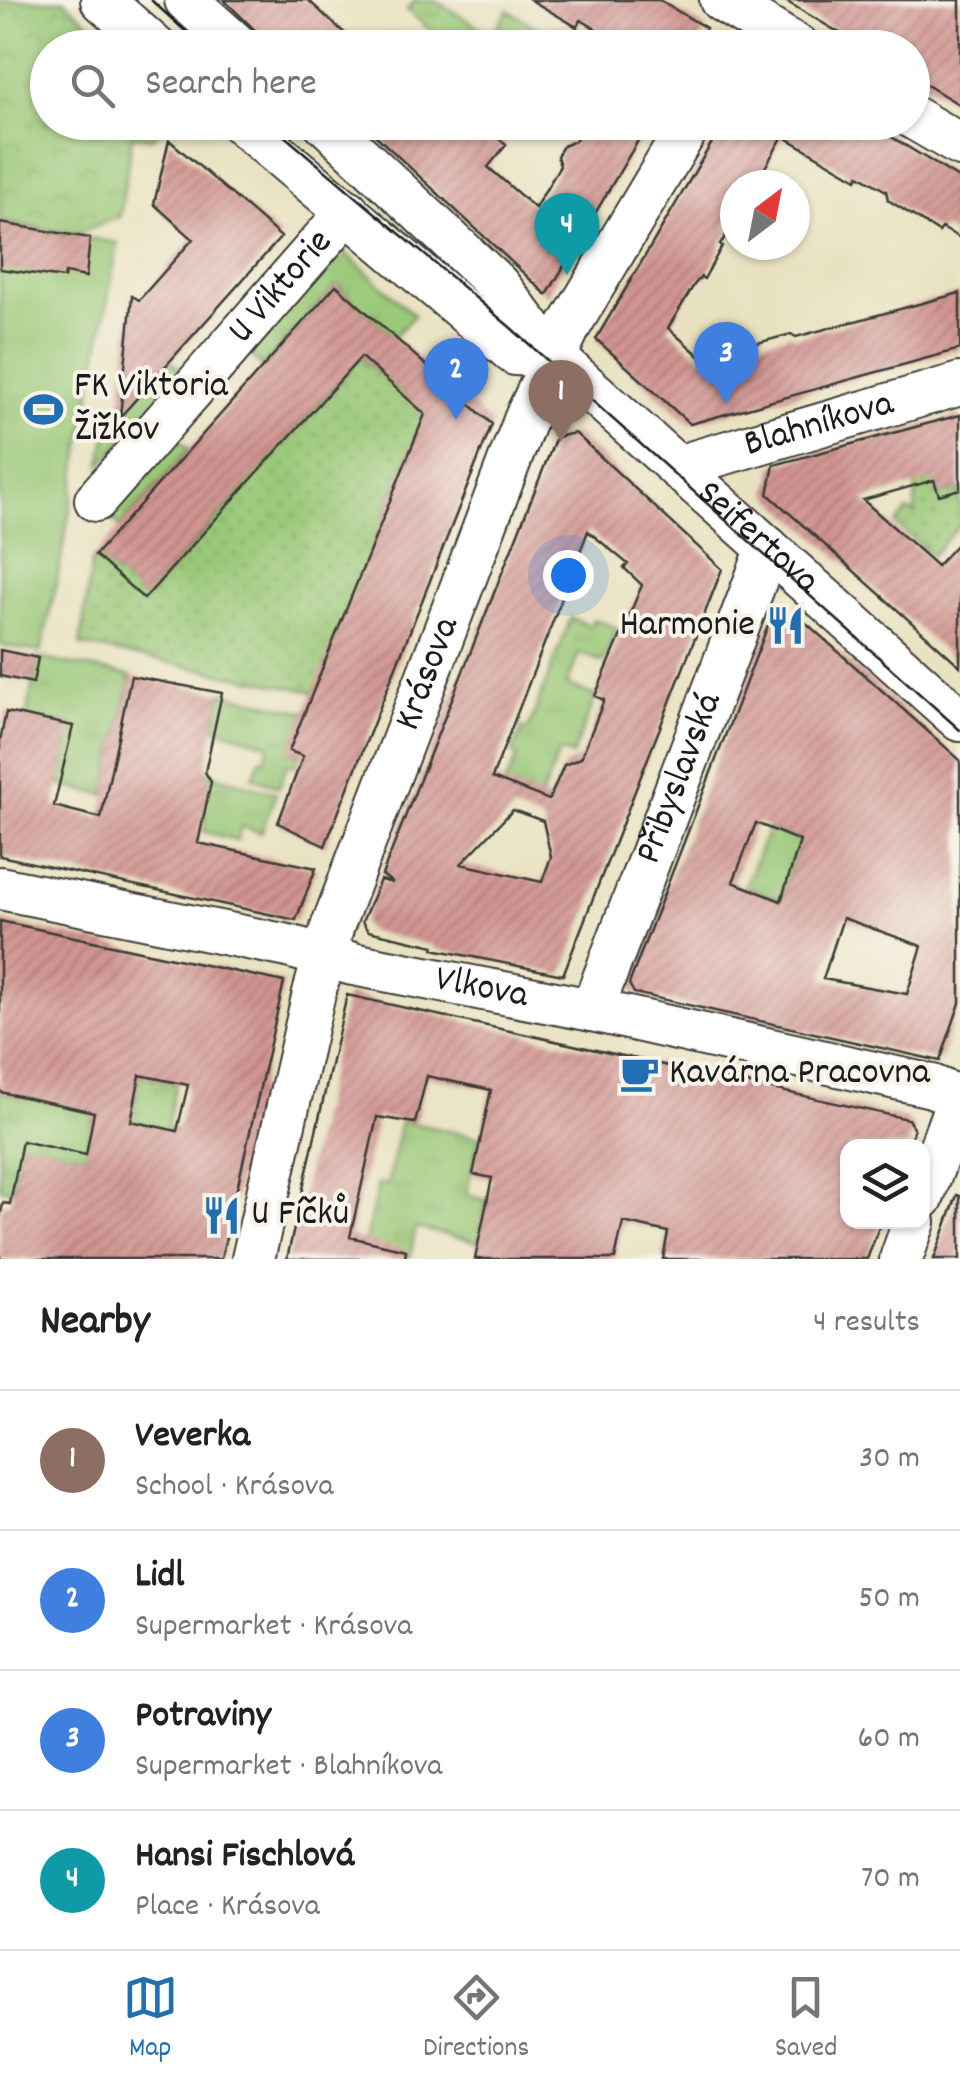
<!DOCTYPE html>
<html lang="en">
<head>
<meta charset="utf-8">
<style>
	:root { --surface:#fff; --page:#f2f2f2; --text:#222; --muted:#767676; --line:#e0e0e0; --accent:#1f6fb2 }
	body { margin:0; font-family:Dekko,sans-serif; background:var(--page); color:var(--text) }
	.controls { position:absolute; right:30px; bottom:30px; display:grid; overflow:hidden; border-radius:20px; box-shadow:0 2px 8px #0004 }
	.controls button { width:90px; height:90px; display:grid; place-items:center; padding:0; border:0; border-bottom:2px solid var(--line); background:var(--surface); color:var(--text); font:50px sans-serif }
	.compass { position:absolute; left:720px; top:170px; width:90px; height:90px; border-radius:50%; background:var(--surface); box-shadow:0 2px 8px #0004; rotate:32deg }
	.you { position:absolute; left:568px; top:575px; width:35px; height:35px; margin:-25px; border:8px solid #fff; border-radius:50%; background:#1a73e8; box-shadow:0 0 0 15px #1a73e833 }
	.badge { display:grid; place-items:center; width:65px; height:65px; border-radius:50%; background:var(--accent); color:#fff; font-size:32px; font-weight:700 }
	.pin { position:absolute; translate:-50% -82px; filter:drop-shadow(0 2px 5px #0008) }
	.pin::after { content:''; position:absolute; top:52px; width:35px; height:30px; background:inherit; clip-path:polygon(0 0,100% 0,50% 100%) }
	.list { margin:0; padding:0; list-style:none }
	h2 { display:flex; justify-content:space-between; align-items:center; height:130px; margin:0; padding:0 40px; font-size:42px }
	h2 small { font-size:32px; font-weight:400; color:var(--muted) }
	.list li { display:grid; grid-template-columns:65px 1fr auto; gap:30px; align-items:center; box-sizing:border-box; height:140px; padding:0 40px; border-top:2px solid var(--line) }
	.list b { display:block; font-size:38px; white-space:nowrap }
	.list p { margin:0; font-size:32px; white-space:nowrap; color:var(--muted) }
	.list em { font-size:32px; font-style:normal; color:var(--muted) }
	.icon { flex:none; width:55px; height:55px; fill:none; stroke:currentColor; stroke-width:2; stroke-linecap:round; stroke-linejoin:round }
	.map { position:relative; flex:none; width:960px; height:1259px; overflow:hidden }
	.search { position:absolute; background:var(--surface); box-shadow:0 2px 8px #0004; left:30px; right:30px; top:30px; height:110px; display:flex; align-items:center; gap:25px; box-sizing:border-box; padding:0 35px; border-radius:55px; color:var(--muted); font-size:38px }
	.sheet { height:690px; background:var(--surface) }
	nav { display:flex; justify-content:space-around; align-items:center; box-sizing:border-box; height:140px; border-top:2px solid var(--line); background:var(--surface); font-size:28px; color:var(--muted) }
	nav a { display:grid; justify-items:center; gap:5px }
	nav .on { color:var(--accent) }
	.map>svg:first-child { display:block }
	.grass { fill:url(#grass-tufts); stroke:#5a724a; stroke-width:2.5 }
	.park { fill:url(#park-crowns); stroke:#5a724a; stroke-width:2.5 }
	.garden { fill:url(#garden-dots); stroke:#5a724a; stroke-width:2.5 }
	.pitch { fill:#99c877; stroke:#5a724a; stroke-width:2.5 }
	.building { fill:url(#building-hatch); fill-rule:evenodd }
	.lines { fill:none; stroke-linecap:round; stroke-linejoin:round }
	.minor-casing { stroke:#3b3a35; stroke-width:46 }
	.minor { stroke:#fff; stroke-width:42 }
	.tram { stroke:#1c1c1c; stroke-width:2.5 }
	.labels { text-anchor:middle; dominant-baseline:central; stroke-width:8; stroke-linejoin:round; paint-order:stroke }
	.street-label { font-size:38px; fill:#1c1c1c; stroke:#f7f3e8 }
	.poi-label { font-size:38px; fill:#1c1c1c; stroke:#f7f3e8; text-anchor:start }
</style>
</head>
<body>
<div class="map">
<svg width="960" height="1259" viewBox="0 0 960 1259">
	<defs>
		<pattern id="grass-tufts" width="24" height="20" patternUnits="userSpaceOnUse" patternTransform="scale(2.5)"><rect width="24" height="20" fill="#99c877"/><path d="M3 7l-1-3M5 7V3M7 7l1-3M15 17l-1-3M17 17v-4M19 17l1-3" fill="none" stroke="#83ab66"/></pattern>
		<pattern id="park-crowns" width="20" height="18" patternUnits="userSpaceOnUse" patternTransform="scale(2.5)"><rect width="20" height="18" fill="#99c877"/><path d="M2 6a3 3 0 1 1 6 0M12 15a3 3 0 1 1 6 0" fill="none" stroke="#83ab66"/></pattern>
		<pattern id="garden-dots" width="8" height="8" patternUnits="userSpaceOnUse" patternTransform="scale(2.5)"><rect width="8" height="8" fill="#99c877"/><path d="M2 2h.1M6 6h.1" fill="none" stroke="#83ab66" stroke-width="1.8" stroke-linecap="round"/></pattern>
		<pattern id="building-hatch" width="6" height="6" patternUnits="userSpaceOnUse" patternTransform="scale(2.5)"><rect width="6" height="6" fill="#d29592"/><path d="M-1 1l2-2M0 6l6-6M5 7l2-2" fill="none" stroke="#aa7976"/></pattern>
	</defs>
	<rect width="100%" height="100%" fill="#f7f3e8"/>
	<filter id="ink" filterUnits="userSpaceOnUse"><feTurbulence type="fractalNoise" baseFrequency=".01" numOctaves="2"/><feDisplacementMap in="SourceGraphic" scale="20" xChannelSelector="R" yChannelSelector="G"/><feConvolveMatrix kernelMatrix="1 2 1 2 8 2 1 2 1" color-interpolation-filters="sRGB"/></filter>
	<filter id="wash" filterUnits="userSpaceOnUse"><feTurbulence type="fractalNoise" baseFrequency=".0048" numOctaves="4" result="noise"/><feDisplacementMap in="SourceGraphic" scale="40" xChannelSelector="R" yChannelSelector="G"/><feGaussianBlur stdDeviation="2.25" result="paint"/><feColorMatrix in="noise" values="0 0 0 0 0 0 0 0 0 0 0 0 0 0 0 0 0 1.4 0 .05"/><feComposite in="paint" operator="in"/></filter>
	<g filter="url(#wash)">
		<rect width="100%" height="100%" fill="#e9e2c1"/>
		<!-- grass -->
		<path class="grass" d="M 415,0 L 434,0 L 492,35 L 508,10 L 552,37 L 558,28 L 585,45 L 584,48 L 450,47 L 407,10 Z
			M 342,250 L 414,315 L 394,337 L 336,285 L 262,367 L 252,357 L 251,351 Z
			M 170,360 L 186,374 L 101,465 L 107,430 Z
			M 168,430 L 189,449 L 120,527 L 102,510 Z
			M 571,618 L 590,626 L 593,619 L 617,628 L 603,662 L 579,653 L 567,685 L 596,696 L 572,756 L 560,751 L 536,809 L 506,783 L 517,756 L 512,753 L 522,728 L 528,730 Z
			M 38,658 L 131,676 L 105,795 L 59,785 L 72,726 L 52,721 L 48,738 L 23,733 Z
			M 222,693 L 306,712 L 290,751 L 299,755 L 295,766 L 287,764 L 279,787 L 253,777 L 260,759 L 265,760 L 269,744 L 215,728 Z
			M 205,772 L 276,793 L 261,833 L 241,826 L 237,840 L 204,832 L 207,815 L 196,812 Z
			M 768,829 L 800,841 L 781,900 L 745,886 Z
			M 140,1075 L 176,1083 L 167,1127 L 185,1132 L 162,1239 L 157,1127 L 131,1121 Z
			M 0,1092 L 94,1112 L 86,1155 L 22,1142 L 12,1190 L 0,1188 Z
			M 401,1121 L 479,1137 L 466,1195 L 487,1200 L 478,1242 L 416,1228 L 410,1257 L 364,1247 L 378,1184 L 387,1185 Z"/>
		<!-- park -->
		<path class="park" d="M 0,0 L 64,0 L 115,47 L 48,48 L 48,122 L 168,123 L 153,138 L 132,136 L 120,216 L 75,234 L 0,222 Z"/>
		<!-- garden -->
		<path class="garden" d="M 361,357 L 425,414 L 315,692 L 80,645 L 92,561 L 96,556 L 145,599 Z
			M 934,477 L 939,495 L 960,489 L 960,524 L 932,556 L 896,524 L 907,511 L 915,513 L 916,481 Z"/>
		<!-- pitch -->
		<path class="pitch" d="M 0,223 L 118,243 L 58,575 L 41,652 L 0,645 Z"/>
		<g id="blocks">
			<!-- building -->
			<path class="building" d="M 224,0 L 308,0 L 361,48 L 273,48 Z
				M 531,0 L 659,0 L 706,28 L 694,48 L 628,48 L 581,20 L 577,27 Z
				M 784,0 L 960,0 L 960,105 L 912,76 L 912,48 L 865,48 Z
				M 361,122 L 481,122 L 506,145 L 488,167 L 535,208 L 560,166 L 557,156 L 563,146 L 575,141 L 586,122 L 649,122 L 547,295 Z
				M 724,122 L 867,122 L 960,179 L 960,238 L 942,228 L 939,232 L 888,200 L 886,191 L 859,175 L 857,179 L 783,136 L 755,185 L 735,185 L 735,210 L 725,228 L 729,230 L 720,245 L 722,246 L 704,279 L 701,277 L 694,285 L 668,328 L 702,358 L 791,334 L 796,337 L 960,293 L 960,349 L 690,424 L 596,339 Z
				M 169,140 L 281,237 L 120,417 L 132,296 L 139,300 L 193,239 L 154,204 Z
				M 0,223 L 90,238 L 86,277 L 65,273 L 64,278 L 0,269 Z
				M 336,285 L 492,424 L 325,846 L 278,823 L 303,756 L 289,751 L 425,414 L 361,357 L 144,599 L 95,555 Z
				M 960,415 L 960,489 L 939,495 L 934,480 L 863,500 L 937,566 L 960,541 L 960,666 L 768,494 L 774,465 Z
				M 575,433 L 722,569 L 563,975 L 433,949 L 434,946 L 368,931 L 362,922 L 380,880 L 393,883 L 382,875 L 556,437 ZM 588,531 L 628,564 L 624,568 L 642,585 L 595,696 L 604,700 L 581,758 L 564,765 L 549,800 L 492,778 ZM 513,810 L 543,821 L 551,857 L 542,882 L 461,864 Z
				M 796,614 L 960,760 L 960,1003 L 940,1061 L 634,993 L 629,984 L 770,620 ZM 756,823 L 800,841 L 781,901 L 733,882 ZM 843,918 L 922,946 L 907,994 L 823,979 Z
				M 0,650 L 38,658 L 33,683 L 0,676 Z
				M 131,676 L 222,693 L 205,772 L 211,782 L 198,843 L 316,868 L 296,920 L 0,856 L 0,741 L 6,712 L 73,726 L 54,806 L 101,818 Z
				M 0,921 L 284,982 L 221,1259 L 0,1259 L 0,1219 L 3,1203 L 10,1204 L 22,1141 L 86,1155 L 94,1112 L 0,1092 ZM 140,1075 L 188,1085 L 177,1131 L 131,1121 Z
				M 347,995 L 908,1119 L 914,1129 L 908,1146 L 848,1146 L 848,1222 L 881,1222 L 867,1259 L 663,1259 L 668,1232 L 623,1222 L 615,1259 L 475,1259 L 492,1178 L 473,1174 L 491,1090 L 427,1076 L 415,1123 L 377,1117 L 350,1237 L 406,1250 L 405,1259 L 287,1259 Z
				M 957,1195 L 960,1196 L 960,1259 L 934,1259 Z"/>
		</g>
	</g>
	<g filter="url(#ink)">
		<use href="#blocks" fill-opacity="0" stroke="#3b3a35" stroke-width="2.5"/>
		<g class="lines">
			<defs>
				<g id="minor">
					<path d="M 102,0 L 156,48"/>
					<path d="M 186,0 L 240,48"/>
					<path d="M 721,0 L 800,48"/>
					<path d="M 912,117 L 960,145"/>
					<path d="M 240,122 L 515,354 L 553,356"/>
					<path id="s1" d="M 324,122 L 498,285 L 553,356 L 960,720"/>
					<path id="s2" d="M 677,467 L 960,384"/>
					<path id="s3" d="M 96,500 L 348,211"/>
					<path id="s4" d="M 0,888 L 288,946 L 353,964 L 592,1010 L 932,1086 L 960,1098"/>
					<path id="s5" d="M 592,1010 L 768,548"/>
					<path d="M 922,1198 L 960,1094"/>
					<path id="s6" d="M 253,1259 L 314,993 L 333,925 L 527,415 L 570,325 L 691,122"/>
					<path d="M 901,1259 L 914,1222"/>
				</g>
			</defs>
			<!-- minor casing -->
			<use href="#minor" class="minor-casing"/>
			<!-- minor -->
			<use href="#minor" class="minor"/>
			<!-- tram -->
			<path class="tram" d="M 151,0 L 204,48
				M 268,122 L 510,327 L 960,730"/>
		</g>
	</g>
	<!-- icons -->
	<defs>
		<symbol id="stadium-bare" viewBox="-9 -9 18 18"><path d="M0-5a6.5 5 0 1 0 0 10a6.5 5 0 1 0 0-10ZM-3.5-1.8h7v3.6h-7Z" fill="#1f6fb2" stroke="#f7f3e8" stroke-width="2.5" paint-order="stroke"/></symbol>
		<symbol id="restaurant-bare" viewBox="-9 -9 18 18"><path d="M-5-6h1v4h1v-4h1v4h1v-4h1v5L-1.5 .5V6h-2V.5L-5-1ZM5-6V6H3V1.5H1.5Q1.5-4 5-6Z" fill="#1f6fb2" stroke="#f7f3e8" stroke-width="2.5" paint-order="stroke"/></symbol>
		<symbol id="cafe-bare" viewBox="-9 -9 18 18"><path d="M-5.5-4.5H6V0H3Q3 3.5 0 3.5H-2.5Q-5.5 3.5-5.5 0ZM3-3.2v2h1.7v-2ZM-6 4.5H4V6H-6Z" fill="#1f6fb2" stroke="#f7f3e8" stroke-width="2.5" paint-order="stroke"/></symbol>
	</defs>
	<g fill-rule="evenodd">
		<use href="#stadium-bare" x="16" y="382" width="55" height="55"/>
		<use href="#restaurant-bare" x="758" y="598" width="55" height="55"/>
		<use href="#cafe-bare" x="612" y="1046" width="55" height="55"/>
		<use href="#restaurant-bare" x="194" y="1188" width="55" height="55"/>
	</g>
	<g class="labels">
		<!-- street labels -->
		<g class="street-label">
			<text stroke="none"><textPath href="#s3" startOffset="282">U Viktorie</textPath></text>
			<text stroke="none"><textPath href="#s2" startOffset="148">Blahníkova</textPath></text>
			<text stroke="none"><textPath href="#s1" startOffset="602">Seifertova</textPath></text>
			<text stroke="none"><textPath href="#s6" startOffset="612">Krásova</textPath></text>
			<text stroke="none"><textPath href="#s5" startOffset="248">Přibyslavská</textPath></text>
			<text stroke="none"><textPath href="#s4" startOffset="492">Vlkova</textPath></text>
		</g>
		<!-- poi labels -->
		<g class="poi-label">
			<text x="74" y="387">FK Viktoria<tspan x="74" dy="44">Žižkov</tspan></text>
			<text x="755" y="626" text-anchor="end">Harmonie</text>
			<text x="669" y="1074">Kavárna Pracovna</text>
			<text x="251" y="1215">U Fíčků</text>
		</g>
	</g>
</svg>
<div class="controls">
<button><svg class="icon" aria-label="layers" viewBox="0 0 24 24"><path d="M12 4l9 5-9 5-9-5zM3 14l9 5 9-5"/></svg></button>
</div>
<svg class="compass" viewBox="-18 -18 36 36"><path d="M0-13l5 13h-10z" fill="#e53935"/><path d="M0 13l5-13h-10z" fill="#767676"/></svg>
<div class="you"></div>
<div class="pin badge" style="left:561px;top:442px;background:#8d6e63">1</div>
<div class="pin badge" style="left:456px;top:420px;background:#3f7fe0">2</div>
<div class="pin badge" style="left:726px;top:404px;background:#3f7fe0">3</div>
<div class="pin badge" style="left:567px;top:275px;background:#0f9aa8">4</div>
<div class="search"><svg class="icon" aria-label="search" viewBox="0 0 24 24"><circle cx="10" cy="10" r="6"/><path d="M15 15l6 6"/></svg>Search here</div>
</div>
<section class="sheet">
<h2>Nearby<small>4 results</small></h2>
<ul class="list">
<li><span class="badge" style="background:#8d6e63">1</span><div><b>Veverka</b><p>School · Krásova</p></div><em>30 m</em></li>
<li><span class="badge" style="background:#3f7fe0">2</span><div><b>Lidl</b><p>Supermarket · Krásova</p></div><em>50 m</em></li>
<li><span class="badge" style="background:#3f7fe0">3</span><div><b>Potraviny</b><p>Supermarket · Blahníkova</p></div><em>60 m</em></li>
<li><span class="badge" style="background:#0f9aa8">4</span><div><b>Hansi Fischlová</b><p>Place · Krásova</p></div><em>70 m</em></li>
</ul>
</section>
<nav>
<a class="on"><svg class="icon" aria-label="map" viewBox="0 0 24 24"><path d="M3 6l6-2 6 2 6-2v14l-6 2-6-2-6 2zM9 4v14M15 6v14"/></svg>Map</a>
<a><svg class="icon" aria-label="directions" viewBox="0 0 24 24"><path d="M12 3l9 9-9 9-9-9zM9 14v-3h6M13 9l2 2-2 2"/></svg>Directions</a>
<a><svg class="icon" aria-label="saved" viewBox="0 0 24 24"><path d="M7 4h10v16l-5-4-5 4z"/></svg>Saved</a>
</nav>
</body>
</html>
